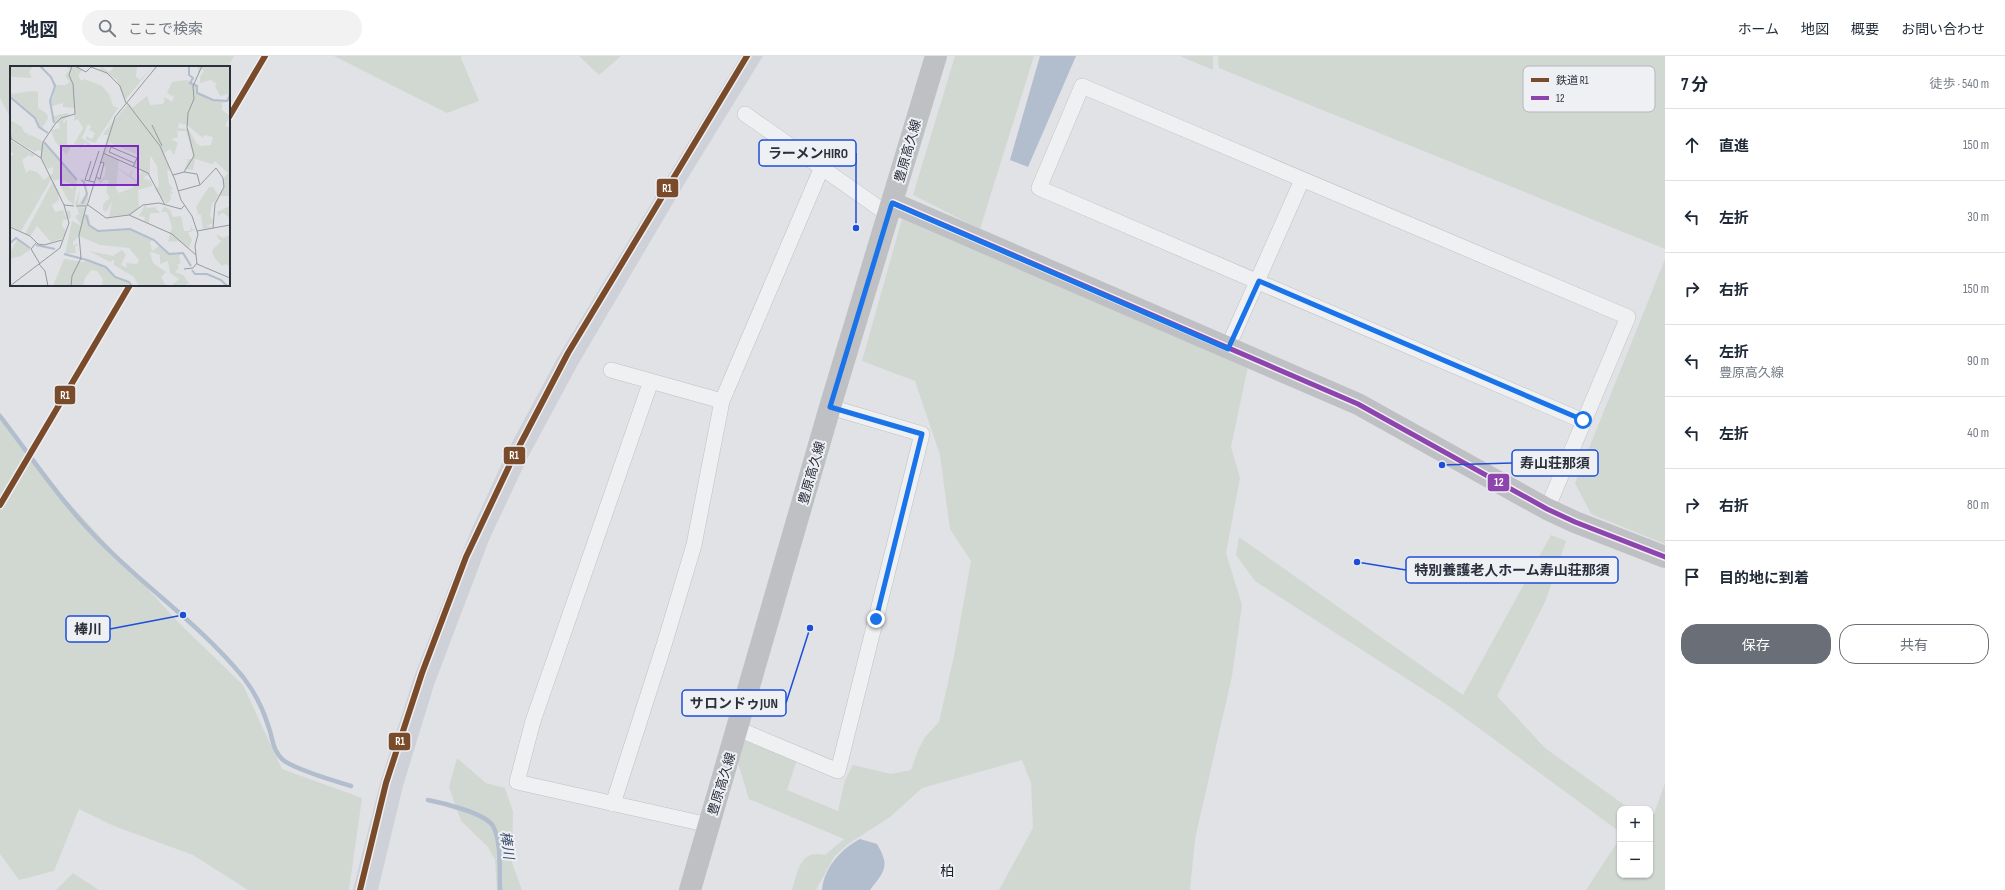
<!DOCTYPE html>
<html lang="ja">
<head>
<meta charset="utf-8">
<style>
	:root { --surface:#fff; --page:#f2f2f3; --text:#1f2937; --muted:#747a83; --line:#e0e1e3; --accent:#6a6e77 }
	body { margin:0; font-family:"Sofia Sans Condensed","Noto Sans JP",sans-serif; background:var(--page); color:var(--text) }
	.controls { position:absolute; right:12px; bottom:12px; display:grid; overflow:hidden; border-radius:8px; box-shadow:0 1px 3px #0004 }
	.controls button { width:36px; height:36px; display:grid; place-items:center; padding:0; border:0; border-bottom:1px solid var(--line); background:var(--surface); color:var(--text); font:20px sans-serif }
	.stop { position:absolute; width:12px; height:12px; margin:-9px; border:3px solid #1a73e8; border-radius:50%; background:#fff }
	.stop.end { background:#1a73e8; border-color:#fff; box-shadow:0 1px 4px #0008 }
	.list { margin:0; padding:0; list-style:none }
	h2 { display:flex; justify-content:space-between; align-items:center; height:52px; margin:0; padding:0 16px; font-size:17px }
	h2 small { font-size:13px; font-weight:400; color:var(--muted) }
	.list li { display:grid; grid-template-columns:26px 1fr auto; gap:12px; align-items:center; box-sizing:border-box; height:72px; padding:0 16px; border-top:1px solid var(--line) }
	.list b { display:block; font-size:15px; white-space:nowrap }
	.list p { margin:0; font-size:13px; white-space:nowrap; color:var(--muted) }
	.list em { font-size:13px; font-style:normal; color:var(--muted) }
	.actions { display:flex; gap:8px; padding:12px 16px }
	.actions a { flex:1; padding:9px 0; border:1px solid var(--accent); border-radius:16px; text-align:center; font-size:14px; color:var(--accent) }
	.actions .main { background:var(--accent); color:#fff }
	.icon { flex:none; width:22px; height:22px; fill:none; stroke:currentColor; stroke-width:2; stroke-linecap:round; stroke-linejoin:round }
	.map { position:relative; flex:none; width:1665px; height:834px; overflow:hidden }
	header { display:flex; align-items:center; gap:24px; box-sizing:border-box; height:56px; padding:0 20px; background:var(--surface); border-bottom:1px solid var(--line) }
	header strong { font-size:19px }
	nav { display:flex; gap:22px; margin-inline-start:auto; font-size:14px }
	.search { width:280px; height:36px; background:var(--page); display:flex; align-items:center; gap:10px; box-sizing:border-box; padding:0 14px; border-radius:22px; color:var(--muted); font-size:15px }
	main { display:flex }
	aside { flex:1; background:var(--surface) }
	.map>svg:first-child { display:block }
	.built { fill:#cfd1d8 }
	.green { fill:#d1d8d1 }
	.water { fill:#b2bdcd }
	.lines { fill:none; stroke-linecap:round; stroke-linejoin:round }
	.stream { stroke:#b2bdcd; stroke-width:4.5 }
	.street-casing { stroke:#bfc0c3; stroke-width:16 }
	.street { stroke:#eff0f2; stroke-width:15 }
	.secondary { stroke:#bfc0c4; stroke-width:22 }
	.bus-1-casing { stroke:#eef0f4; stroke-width:8 }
	.bus-1 { stroke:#8e44ad; stroke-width:5 }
	.rail-1-casing { stroke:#eef0f4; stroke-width:9 }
	.rail-1 { stroke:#7a4b2a; stroke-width:6 }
	.route { stroke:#1a73e8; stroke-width:5 }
	.labels { text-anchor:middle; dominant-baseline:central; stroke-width:4; stroke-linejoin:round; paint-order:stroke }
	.street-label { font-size:13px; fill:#2a2f3c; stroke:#eef0f4 }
	.water-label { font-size:14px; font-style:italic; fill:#394b6b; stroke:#eef0f4 }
	.neighbourhood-label { font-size:14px; fill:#1c202c; stroke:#eef0f4 }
	.inset-river { fill:none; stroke:#b2bdcd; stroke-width:2 }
	.inset-road { fill:none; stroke:#979aa1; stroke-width:1 }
	.view { fill:#7b2cbf; fill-opacity:0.15; stroke:#7b2cbf; stroke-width:2 }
	.inset-edge { fill:none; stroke:#2a2f3c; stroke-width:2 }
	.key { fill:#eef0f4; stroke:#b3b6bd; stroke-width:1 }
	.key-label { font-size:11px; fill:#2a2f3c }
	.leader { fill:none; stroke:#1d4ed8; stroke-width:1.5 }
	.callout-dot { fill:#1d4ed8; stroke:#eef0f4; stroke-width:1.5 }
	.callout { fill:#eef0f4; stroke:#1d4ed8; stroke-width:1.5 }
	.callout-label { font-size:14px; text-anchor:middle; font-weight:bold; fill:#2a2f3c }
	.line-badge { stroke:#eef0f4; stroke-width:1.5 }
	.badge-label { font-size:11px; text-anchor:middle; font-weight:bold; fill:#fff }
</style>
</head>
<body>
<header>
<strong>地図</strong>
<div class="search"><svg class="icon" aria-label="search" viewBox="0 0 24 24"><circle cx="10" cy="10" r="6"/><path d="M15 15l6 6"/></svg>ここで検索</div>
<nav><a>ホーム</a><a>地図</a><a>概要</a><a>お問い合わせ</a></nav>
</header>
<main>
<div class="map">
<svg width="1665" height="834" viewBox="0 0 1665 834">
	<rect width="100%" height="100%" fill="#e0e2e5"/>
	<!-- built -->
	<path class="built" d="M 741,0 L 763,0 L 686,125 L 577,310 L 527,403 L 489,484 L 434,629 L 403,730 L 378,834 L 353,834 L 381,724 L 414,621 L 470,477 L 509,392 L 558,301 Z"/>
	<!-- green -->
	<path class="green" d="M 0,0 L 234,0 L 228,11 L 11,11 L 11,63 L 0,42 Z
		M 334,0 L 462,0 L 461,2 L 479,45 L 447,57 Z
		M 579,0 L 621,0 L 599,19 Z
		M 955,0 L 1034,0 L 980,173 L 913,139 Z
		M 1180,0 L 1213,0 L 1213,14 Z
		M 1218,0 L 1665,0 L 1665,193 L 1219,12 Z
		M 902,163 L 1248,310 L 1231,391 L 1240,422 L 1226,497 L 1242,549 L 1232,620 L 1195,783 L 1190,834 L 999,834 L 1033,772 L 1031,727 L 1022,704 L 922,732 L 890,761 L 848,788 L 834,801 L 816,834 L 792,834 C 798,815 800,793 825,799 L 844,783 L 749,743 L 738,707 L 744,683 L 797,704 L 787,734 L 838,755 L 845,724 L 853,709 L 891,718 L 911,714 L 918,694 L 925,681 L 939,666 L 954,600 L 971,505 L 950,473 L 940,399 L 915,325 L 862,305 Z
		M 1665,203 L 1665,488 L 1591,458 L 1575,427 Z
		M 0,364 L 38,413 L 179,567 L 243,629 L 282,713 L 362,742 L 349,834 L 248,834 L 193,799 L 114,770 L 79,753 L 54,815 L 19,824 L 0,798 Z
		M 1551,479 L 1566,485 L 1545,546 L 1497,640 L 1545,692 L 1630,753 L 1620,753 L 1620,776 L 1446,648 L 1255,525 L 1236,499 L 1239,481 L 1463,639 Z
		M 457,702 L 486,727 L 505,732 L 513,755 L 512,807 L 522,834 L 497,834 L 495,804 L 488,791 L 461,765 L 449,731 Z
		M 1665,727 L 1665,834 L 1586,834 L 1620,782 L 1620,819 L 1650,819 L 1650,758 L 1654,758 Z
		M 73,817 L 99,834 L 56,834 Z"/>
	<!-- water -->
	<path class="water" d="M 1040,0 L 1076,0 L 1028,111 L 1010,104 Z
		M 860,783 L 877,788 C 890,810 885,815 870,834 L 822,834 C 824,812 841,793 860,783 Z"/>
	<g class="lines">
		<!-- stream -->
		<path class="stream" d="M 0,360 C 30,399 60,444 94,479 C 141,529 199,567 243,621 C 253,634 263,653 268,669 C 273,682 272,694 283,704 C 296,714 335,725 351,730
			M 428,744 C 443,747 485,757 493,770 C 502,787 499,815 500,834"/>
		<defs>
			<path id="street" d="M 745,58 L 889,159
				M 1227,293 L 1302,124
				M 611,314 L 722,345
				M 651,325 L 533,665 L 517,726 L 709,769
				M 1547,453 L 1628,261 L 1082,30 L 1039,132 L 1583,365
				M 738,673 L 838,715 L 922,378 L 830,351
				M 613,748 L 664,589 L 694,489 L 722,345 L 822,111"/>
		</defs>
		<!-- street casing -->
		<use href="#street" class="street-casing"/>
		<!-- street -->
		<use href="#street" class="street"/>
		<!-- secondary -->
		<path class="secondary" d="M 893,147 L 1358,348 L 1547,453 L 1575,466 L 1665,501
			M 690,834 L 830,351 L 936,0"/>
		<defs>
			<path id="bus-1" d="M 893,147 L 1358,348 L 1547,453 L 1575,466 L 1665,501"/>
		</defs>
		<!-- bus-1 casing -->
		<use href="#bus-1" class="bus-1-casing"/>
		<!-- bus-1 -->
		<use href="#bus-1" class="bus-1"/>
		<defs>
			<path id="rail-1" d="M 229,61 L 265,0
				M 0,449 L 130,229
				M 360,834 L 386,727 L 422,617 L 466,501 L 512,404 L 568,297 L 747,0"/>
		</defs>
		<!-- rail-1 casing -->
		<use href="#rail-1" class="rail-1-casing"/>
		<!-- rail-1 -->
		<use href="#rail-1" class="rail-1"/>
	</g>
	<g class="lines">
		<!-- route -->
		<path class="route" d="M 876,563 L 922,378 L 830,351 L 892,147 L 1228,293 L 1259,225 L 1583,364"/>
	</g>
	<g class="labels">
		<!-- street labels -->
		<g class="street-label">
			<text transform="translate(908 95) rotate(-74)">豊原高久線</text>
			<text transform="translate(812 417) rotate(-74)">豊原高久線</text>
			<text transform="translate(722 728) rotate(-73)">豊原高久線</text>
		</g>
		<!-- water labels -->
		<g class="water-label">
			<text transform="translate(507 789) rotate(82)">棒川</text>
		</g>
		<!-- neighbourhood labels -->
		<g class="neighbourhood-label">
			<text x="947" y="815">柏</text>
		</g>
	</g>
	<!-- overview -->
	<g transform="translate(10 10)">
		<rect width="220" height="220" fill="#e0e2e5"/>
		<path d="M 0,0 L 23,0 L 19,6 L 22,12 L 3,11 L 0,9 ZM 56,0 L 68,0 L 72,4 L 68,9 L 71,15 L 74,13 L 92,20 L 99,28 L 103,40 L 108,42 L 85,77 L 76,74 L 76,70 L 82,73 L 85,67 L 79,64 L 81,60 L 78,58 L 72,72 L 81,78 L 79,81 L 75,77 L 71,82 L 64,78 L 73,62 L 68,53 L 64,55 L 65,42 L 53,41 L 53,37 L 42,40 L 40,34 L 43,32 L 45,21 L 42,13 L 47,19 L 55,19 L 60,16 L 55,10 L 60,3 ZM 91,0 L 99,6 L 103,3 L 102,0 L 127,0 L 126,11 L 130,14 L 143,0 L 115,34 L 106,13 L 90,4 ZM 188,0 L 220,0 L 220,35 L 212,37 L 212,44 L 220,50 L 215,60 L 220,62 L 220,130 L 208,130 L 213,122 L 213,113 L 218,107 L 205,95 L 202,98 L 185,93 L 183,104 L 176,103 L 174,105 L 178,94 L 169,94 L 182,93 L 183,88 L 176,65 L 167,65 L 168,71 L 161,73 L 168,77 L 164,89 L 160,83 L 154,87 L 160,105 L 157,103 L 159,118 L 163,123 L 160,124 L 163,128 L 160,128 L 161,133 L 157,138 L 145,123 L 149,120 L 147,100 L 140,89 L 140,108 L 133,112 L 141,115 L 142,120 L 128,124 L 129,141 L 122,148 L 99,151 L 102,136 L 96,146 L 93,144 L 93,138 L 100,132 L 96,126 L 99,114 L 94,114 L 88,120 L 90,116 L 86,114 L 94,111 L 96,103 L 91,94 L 93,87 L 109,94 L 108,102 L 119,109 L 124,102 L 121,110 L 127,115 L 132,104 L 124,100 L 128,89 L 100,77 L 96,88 L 93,86 L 98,69 L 93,69 L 96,64 L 119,37 L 122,42 L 137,30 L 140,39 L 153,38 L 155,33 L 151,31 L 156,32 L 162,36 L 164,31 L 157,27 L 162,16 L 177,14 L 187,19 L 187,25 L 203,33 L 218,34 L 218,28 L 210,30 L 205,20 L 207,18 L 201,14 L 190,17 L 190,11 L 194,5 L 191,2 L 188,7 ZM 169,57 L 177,59 L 193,72 L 194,69 L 203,71 L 201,79 L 191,80 L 187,78 L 178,63 L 168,62 ZM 108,103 L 126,116 L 122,122 L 109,127 L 106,123 ZM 0,25 L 2,28 L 22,25 L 28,26 L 28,42 L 37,48 L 38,52 L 32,62 L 29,60 L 27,53 L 0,31 ZM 56,47 L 61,49 L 53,54 L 54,57 L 57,53 L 57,79 L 62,79 L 56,89 L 45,75 L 41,64 L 50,62 L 49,57 L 45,57 L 44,50 ZM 0,54 L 12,61 L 14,66 L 19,68 L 17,70 L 21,69 L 32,75 L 32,85 L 27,84 L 25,86 L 1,72 ZM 2,75 L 25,89 L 22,91 L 19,89 L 12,94 L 16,107 L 20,104 L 27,106 L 34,114 L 43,107 L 43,101 L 38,103 L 31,92 L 34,75 L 67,114 L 64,139 L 58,134 L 51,121 L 54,118 L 63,123 L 63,119 L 54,115 L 52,118 L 48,113 L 44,115 L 42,112 L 11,165 L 0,160 L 0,91 L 4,88 L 0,85 L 0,76 ZM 72,112 L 75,115 L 78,133 L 76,140 L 65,139 L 70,123 L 68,139 L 76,128 ZM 43,115 L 50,128 L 48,130 L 49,134 L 42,139 L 45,146 L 53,144 L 56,152 L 57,145 L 60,145 L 61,152 L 53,154 L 52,160 L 56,165 L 53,172 L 41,176 L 27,160 L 21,169 L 15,168 ZM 199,121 L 203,121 L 208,129 L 205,136 L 202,137 L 200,150 L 204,157 L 196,160 L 203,161 L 193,163 L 191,149 L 188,148 L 186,141 ZM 135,139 L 137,142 L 145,141 L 150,147 L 140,147 L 139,157 L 134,155 L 135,151 L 129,150 ZM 154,140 L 160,144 L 163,151 L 171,150 L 174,165 L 180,165 L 182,159 L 182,163 L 186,163 L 178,167 L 182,174 L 179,182 L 168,175 L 158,176 L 162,161 L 157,146 L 151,146 ZM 220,140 L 220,152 L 213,147 L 210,148 L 209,152 L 207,146 ZM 67,141 L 76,142 L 74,147 L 79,150 L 80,159 L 88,165 L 119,162 L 143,174 L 140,176 L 142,185 L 149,180 L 159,188 L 171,187 L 169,190 L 171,199 L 170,197 L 167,199 L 169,202 L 165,206 L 173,209 L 181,220 L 177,217 L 176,220 L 161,220 L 169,213 L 160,207 L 158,195 L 150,198 L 150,189 L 142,186 L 140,187 L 143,197 L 156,206 L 151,211 L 156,220 L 129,220 L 124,211 L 104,199 L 104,193 L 100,196 L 79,185 L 103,190 L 112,184 L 116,189 L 111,199 L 117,202 L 116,197 L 127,198 L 129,194 L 119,182 L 90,179 L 69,170 L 63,176 L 63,179 L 68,178 L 65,181 L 66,187 L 55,188 L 62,155 L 72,160 L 65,150 L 69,148 ZM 206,168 L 213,172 L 220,169 L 220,201 L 216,198 L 212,200 L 204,191 L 202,184 L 212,175 L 209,174 ZM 8,173 L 21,183 L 11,190 L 0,193 L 0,186 ZM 54,193 L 74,196 L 78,193 L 96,201 L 104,210 L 119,215 L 122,220 L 92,220 L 93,213 L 87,205 L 81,204 L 75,212 L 73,220 L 43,220 Z" fill="#d1d8d1" fill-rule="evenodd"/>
		<path class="inset-river" d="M 30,0 L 41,11 L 45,20 L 40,35 L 44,57M 179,0 L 179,9 L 183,12 L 180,17 L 187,20 L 187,27 L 203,34 L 217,35 L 220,29M 0,31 L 25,52 L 29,61 L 38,67M 34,76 L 67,114M 71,114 L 74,116 L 77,128 L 72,138M 76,149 L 79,159 L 88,165 L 120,163 L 144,174 L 159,188 L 173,187 L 181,200M 0,177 L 6,172 L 20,182M 26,179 L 45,183M 54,188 L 77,194 L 96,201 L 105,211 L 119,216 L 122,220M 182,204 L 185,208 L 197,208 L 211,214 L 217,220"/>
		<path class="inset-road" d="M 65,0 L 76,6 L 81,1 L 97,7 L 110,20 L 116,37M 117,37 L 150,80 L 165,114 L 171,134 L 182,150 L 188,168 L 185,180 L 187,198 L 220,212M 142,59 L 152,80M 0,60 L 1,73M 0,72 L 31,92 L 54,139M 93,87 L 138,107 L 155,139M 31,92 L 33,76 L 45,58 L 51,52 L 65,48 L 63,18 L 59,9 L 62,0M 81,95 L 75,114 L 84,116M 123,101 L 127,92 L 101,81 L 99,86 L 124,97M 174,106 L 184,90 L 177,61 L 178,47 L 184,33 L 183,20 L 192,0M 163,109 L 174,106 L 187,108 L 190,119M 86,111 L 90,113 L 94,97 L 90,96M 79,115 L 89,85M 168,125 L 190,119 L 206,102 L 213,112 L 214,121 L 205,138 L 203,162M 78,139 L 96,152 L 119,149 L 133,139 L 149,137 L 171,143 L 175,139M 66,140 L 77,140 L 105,51 L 147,0M 119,149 L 162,168 L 186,189M 0,161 L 20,170 L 28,178 L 34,179 L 52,174M 187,165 L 220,159M 26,177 L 21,183 L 30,198M 29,198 L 35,205 L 38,220M 174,203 L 183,202 L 187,197M 0,220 L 50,182 L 59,157 L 54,139 L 64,140M 61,220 L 62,210 L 71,192 L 69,169 L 76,141"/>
		<path class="view" d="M 51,80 L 128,80 L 128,119 L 51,119 Z"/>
		<rect width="220" height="220" class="inset-edge"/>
	</g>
	<!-- legend -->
	<rect x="1523" y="10" width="132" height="46" rx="6" class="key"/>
	<rect x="1531" y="22" width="18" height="4" fill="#7a4b2a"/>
	<rect x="1531" y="40" width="18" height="4" fill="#8e44ad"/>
	<g class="key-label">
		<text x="1556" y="28">鉄道 R1</text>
		<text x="1556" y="46">12</text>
	</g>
	<!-- callouts -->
	<path class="leader" d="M856 172L856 97M1442 409L1512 407M1357 506L1406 514M183 559L110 573M810 572L786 647"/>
	<g class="callout-dot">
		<circle cx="856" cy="172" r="4"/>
		<circle cx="1442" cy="409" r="4"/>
		<circle cx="1357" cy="506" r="4"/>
		<circle cx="183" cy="559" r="4"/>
		<circle cx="810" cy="572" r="4"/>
	</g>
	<g class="callout">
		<rect x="759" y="84" width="97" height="26" rx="4"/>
		<rect x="1512" y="394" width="86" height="26" rx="4"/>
		<rect x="1406" y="501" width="212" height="26" rx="4"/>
		<rect x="66" y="560" width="44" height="26" rx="4"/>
		<rect x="682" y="634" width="104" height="26" rx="4"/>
	</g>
	<g class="callout-label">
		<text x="808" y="102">ラーメンHIRO</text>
		<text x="1555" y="412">寿山荘那須</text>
		<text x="1512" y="519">特別養護老人ホーム寿山荘那須</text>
		<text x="88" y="578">棒川</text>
		<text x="734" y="652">サロンドゥJUN</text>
	</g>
	<g class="line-badge">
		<rect x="656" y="122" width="23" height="20" rx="4" fill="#7a4b2a"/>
		<rect x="54" y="329" width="22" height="20" rx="4" fill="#7a4b2a"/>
		<rect x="503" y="390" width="23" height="19" rx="4" fill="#7a4b2a"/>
		<rect x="1487" y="417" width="23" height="19" rx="4" fill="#8e44ad"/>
		<rect x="388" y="676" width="23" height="19" rx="4" fill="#7a4b2a"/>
	</g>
	<g class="badge-label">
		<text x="667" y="136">R1</text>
		<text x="65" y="343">R1</text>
		<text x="514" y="403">R1</text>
		<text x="1499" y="430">12</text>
		<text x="400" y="689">R1</text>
	</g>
</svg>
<div class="controls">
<button>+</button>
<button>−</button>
</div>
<div class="stop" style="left:1583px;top:364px"></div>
<div class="stop end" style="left:876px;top:563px"></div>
</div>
<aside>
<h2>7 分<small>徒歩 · 540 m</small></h2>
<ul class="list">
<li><svg class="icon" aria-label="ahead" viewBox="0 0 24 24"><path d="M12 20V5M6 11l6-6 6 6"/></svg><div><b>直進</b></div><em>150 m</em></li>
<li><svg class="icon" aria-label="left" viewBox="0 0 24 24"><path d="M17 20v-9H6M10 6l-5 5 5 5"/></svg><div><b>左折</b></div><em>30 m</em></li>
<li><svg class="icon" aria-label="right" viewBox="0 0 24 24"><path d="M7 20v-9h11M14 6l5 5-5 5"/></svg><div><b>右折</b></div><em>150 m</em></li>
<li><svg class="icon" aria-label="left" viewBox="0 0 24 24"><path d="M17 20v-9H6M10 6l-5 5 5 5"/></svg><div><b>左折</b><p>豊原高久線</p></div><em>90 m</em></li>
<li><svg class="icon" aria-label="left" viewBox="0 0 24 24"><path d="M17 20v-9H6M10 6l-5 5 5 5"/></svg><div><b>左折</b></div><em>40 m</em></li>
<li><svg class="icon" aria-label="right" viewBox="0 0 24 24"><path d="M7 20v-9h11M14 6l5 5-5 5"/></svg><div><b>右折</b></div><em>80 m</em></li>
<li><svg class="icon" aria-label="arrive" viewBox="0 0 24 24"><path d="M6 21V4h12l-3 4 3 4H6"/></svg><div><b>目的地に到着</b></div></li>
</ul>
<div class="actions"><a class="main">保存</a><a>共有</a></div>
</aside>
</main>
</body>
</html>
